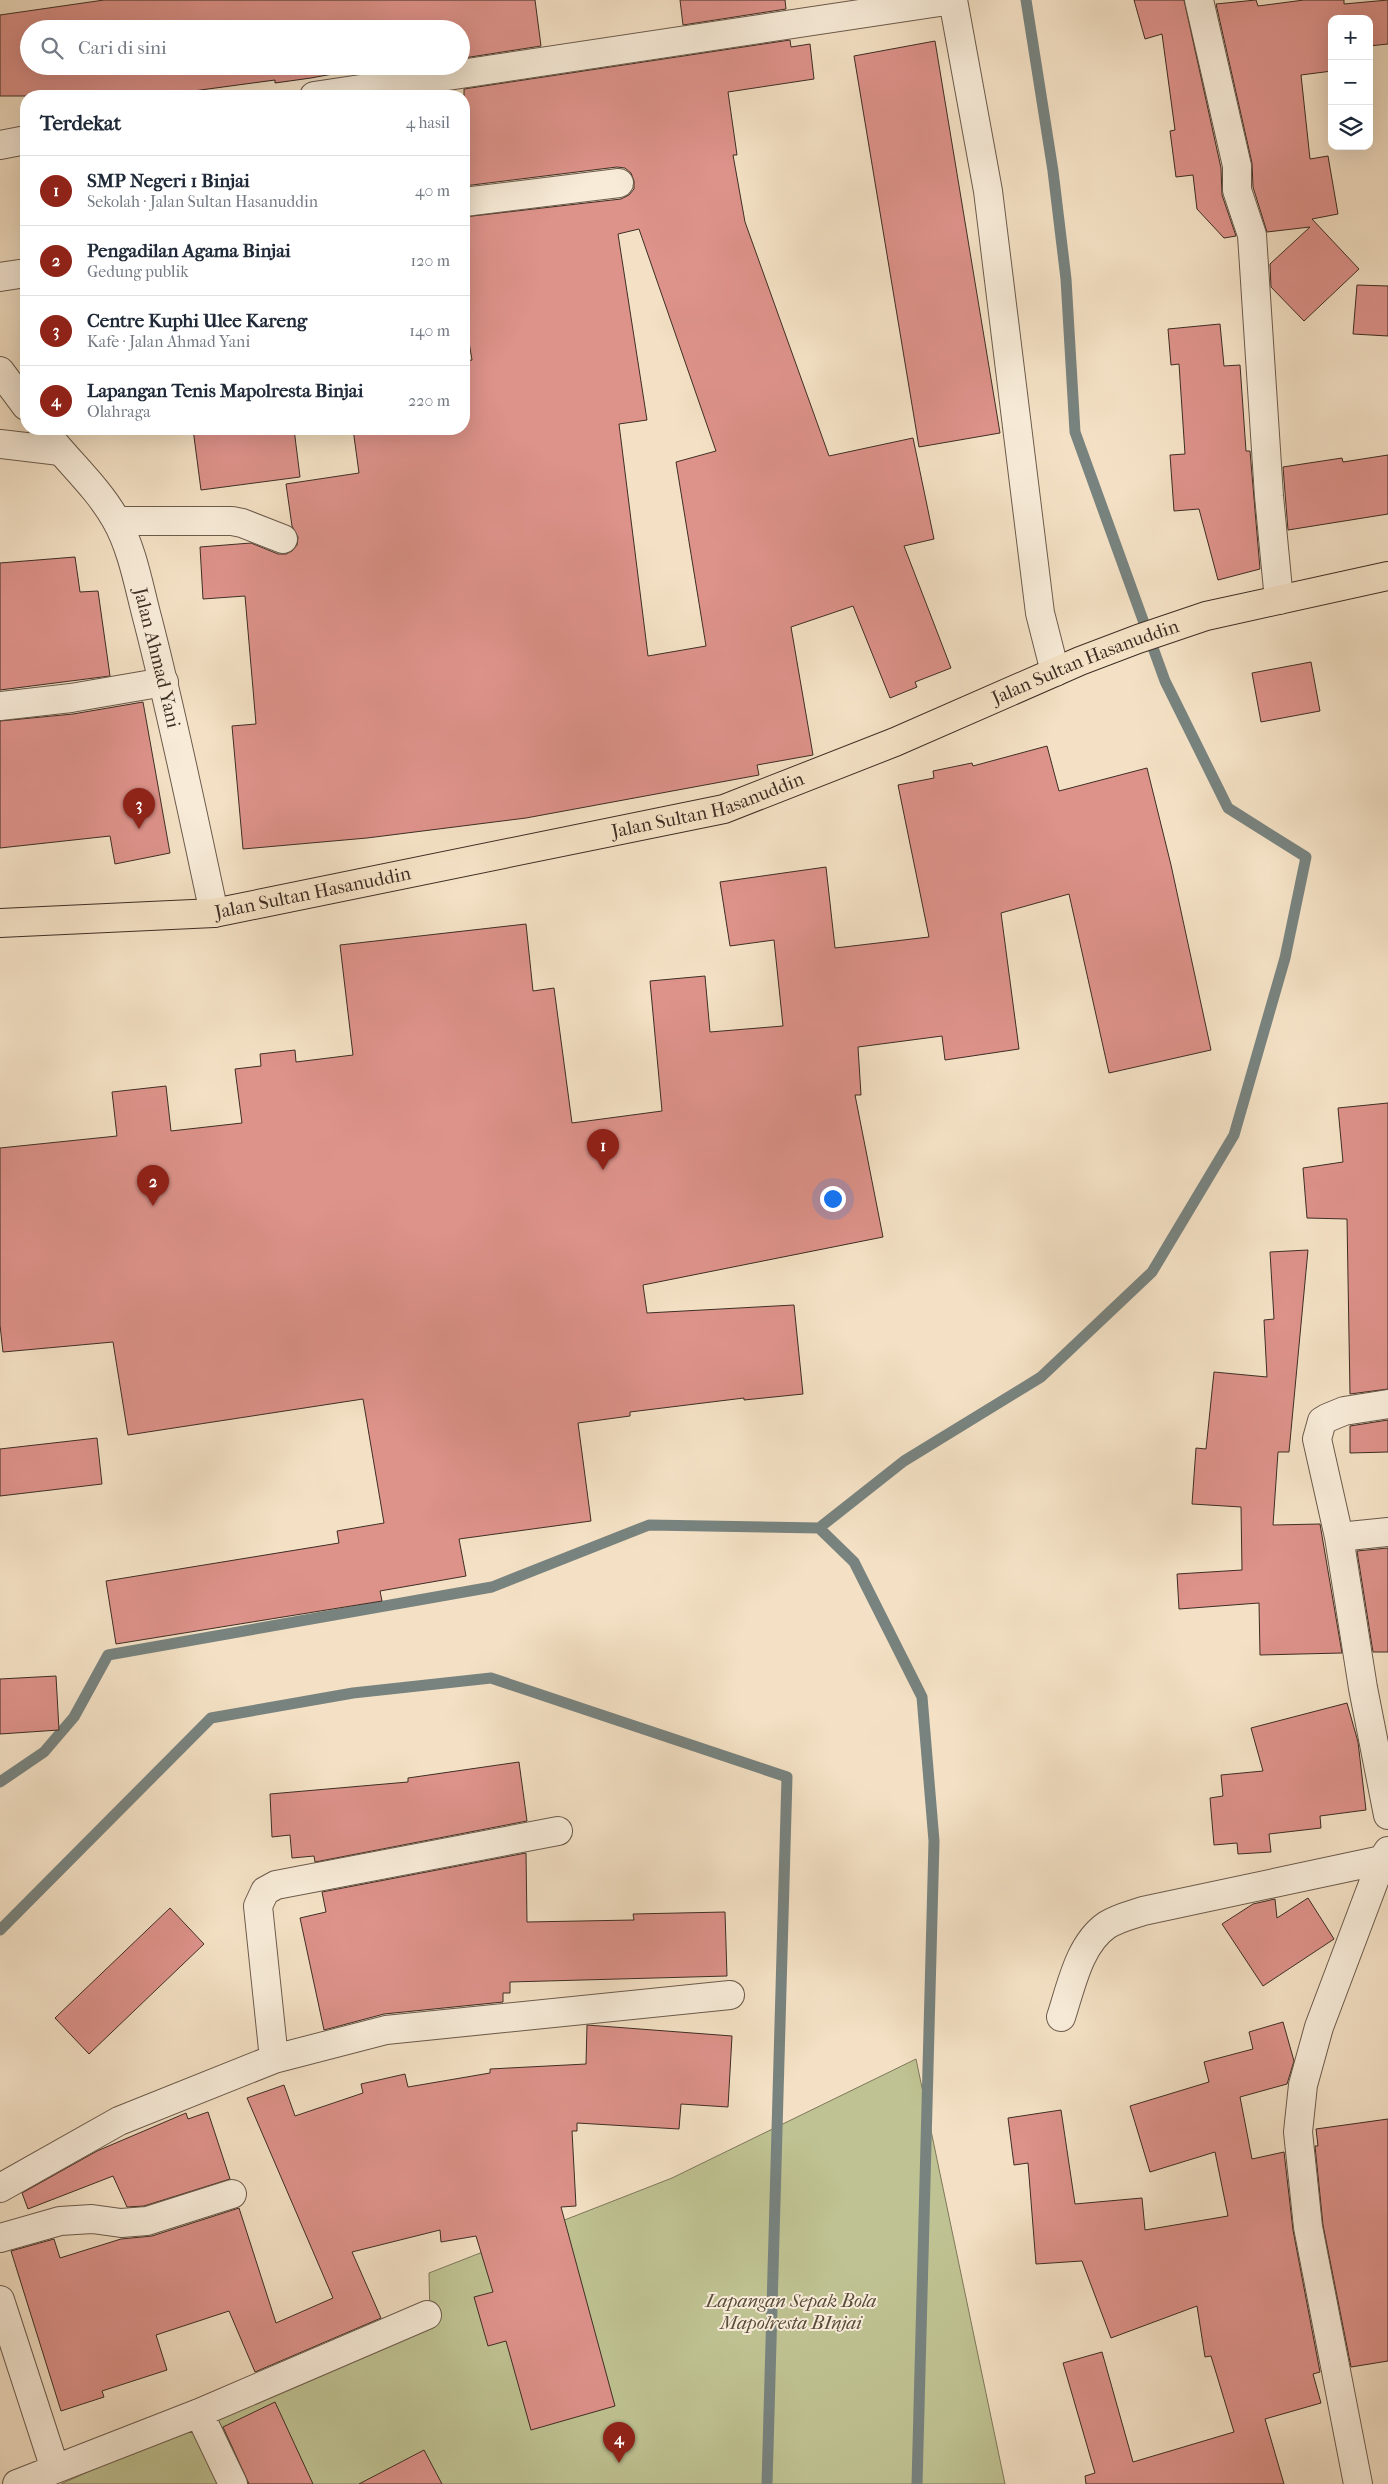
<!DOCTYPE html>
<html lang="id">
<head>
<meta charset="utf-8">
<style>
	:root { --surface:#fff; --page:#f6f6f7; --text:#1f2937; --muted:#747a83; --line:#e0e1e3; --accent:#8f2418 }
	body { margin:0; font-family:"IM FELL French Canon",serif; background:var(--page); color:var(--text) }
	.controls { position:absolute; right:15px; top:15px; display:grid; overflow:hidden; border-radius:10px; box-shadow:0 5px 20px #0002 }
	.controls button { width:45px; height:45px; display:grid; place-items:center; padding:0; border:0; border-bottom:1px solid var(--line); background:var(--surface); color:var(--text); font:25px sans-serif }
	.you { position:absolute; left:832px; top:1198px; width:18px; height:18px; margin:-12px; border:4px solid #fff; border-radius:50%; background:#1a73e8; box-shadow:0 0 0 8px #1a73e833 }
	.badge { display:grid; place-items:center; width:32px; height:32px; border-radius:50%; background:var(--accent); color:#fff; font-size:16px; font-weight:700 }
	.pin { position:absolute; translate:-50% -41px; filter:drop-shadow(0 1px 2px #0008) }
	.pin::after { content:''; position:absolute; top:26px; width:18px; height:15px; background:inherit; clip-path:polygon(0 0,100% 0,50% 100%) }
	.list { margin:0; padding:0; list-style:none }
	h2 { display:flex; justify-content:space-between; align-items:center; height:65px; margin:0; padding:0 20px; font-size:21px }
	h2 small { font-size:16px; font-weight:400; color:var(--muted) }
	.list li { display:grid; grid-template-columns:32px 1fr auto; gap:15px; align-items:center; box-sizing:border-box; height:70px; padding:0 20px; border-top:1px solid var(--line) }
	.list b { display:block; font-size:19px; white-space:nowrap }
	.list p { margin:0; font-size:16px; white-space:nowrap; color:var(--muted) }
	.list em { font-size:16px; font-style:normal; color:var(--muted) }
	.icon { flex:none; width:28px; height:28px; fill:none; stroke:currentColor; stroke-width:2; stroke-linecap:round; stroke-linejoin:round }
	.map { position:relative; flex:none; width:1388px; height:2484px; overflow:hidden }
	.search { position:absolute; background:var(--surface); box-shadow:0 5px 20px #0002; left:20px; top:20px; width:450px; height:55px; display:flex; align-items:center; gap:12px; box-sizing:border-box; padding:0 18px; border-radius:28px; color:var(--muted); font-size:19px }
	.panel { position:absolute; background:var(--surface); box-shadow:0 5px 20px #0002; left:20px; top:90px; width:450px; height:345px; border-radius:20px }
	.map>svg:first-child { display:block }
	.green { fill:#bfc292; stroke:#7e785b }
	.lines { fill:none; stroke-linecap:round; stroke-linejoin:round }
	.stream { stroke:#78837f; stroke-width:11 }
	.building { fill:#dd928a; stroke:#3e2e24; fill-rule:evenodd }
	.minor-casing { stroke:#6c5b4c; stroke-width:30 }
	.tertiary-casing { stroke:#6c5b4c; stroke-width:30 }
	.primary-casing { stroke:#3e2e24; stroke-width:30 }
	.minor { stroke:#f8ecd9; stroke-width:28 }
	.tertiary { stroke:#f8ecd9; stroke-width:28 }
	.primary { stroke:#f4e1c5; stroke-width:28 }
	.labels { text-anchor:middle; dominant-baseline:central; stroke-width:4; stroke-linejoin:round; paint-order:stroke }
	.street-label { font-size:19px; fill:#3e2e24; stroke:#f8ecd9 }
	.park-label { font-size:19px; font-style:italic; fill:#584c3a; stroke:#f8ecd9 }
</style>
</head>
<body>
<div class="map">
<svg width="1388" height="2484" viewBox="0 0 1388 2484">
	<rect width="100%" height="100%" fill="#f4e1c5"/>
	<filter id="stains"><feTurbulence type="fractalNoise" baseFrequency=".004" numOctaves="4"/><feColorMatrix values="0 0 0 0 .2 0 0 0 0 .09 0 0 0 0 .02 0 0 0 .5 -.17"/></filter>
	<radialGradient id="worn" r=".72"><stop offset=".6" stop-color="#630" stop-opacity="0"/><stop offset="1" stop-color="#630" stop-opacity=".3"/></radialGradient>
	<!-- green -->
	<path class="green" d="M 916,2059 L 1005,2484 L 61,2484 L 430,2318 L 429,2273 L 672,2178 Z"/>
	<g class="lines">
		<!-- stream -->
		<path class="stream" d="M 819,1528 L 904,1461 L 1041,1377 L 1152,1272 L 1234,1135 L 1285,958 L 1306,857 L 1228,808 L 1165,681 L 1075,432 L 1066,279 L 1053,171 L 1026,0
			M 0,1782 L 44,1752 L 74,1717 L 108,1655 L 492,1587 L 649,1525 L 819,1528 L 854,1562 L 922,1697 L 934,1841 L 917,2484
			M 0,1930 L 211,1718 L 353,1693 L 491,1678 L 787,1777 L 767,2484"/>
	</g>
	<!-- building -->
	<path class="building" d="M 104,0 L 535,0 L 541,46 L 464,58 L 464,55 L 461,55 L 461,29 L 29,29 L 29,66 L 376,66 L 311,78 L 275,83 L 275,80 L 156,96 L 0,96 L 0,15 Z
		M 680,0 L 785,0 L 786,9 L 683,25 Z
		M 1134,0 L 1184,0 L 1221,168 L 1222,195 L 1236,236 L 1224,238 L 1197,209 L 1193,175 L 1176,177 L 1170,131 L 1175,130 L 1162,34 L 1145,39 Z
		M 1256,0 L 1258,6 L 1304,0 L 1344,0 L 1344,4 L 1388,0 L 1388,44 L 1369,46 L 1369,19 L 1332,19 L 1332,71 L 1301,75 L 1310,159 L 1328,156 L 1338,214 L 1312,219 L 1359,269 L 1304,321 L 1271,287 L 1270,264 L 1310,227 L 1267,232 L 1253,187 L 1252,163 L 1216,4 Z
		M 790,40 L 791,47 L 810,44 L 814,79 L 728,92 L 737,155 L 733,155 L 745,222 L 829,456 L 913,438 L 934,539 L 904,546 L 951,668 L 915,682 L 917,687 L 890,698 L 853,606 L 791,627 L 813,755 L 757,765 L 759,775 L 526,818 L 367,838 L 243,849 L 232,726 L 256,724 L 245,596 L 203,599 L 200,547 L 251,543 L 278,554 L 286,554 L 292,551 L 297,545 L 298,537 L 292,526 L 286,484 L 359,473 L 353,429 L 464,429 L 464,361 L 472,360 L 464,313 L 464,217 L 621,199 L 629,195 L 634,189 L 634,181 L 631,173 L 625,168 L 617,167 L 464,186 L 464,89 ZM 639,229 L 716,451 L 676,462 L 706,646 L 648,656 L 619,424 L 647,420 L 618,234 Z
		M 935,41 L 1000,433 L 919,447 L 854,56 Z
		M 1357,285 L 1388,286 L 1388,336 L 1353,334 Z
		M 1220,324 L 1224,366 L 1240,365 L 1246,451 L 1250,451 L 1260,569 L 1218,580 L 1199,509 L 1174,511 L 1170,455 L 1185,454 L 1179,364 L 1171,365 L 1168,329 Z
		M 193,429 L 294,429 L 300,477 L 201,490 Z
		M 1388,455 L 1388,514 L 1288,530 L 1283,467 L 1342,458 L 1343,462 Z
		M 75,557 L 80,592 L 98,591 L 110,676 L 0,690 L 0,563 Z
		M 1311,662 L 1320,711 L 1261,722 L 1252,673 Z
		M 143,702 L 170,853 L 115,864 L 110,836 L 0,848 L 0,721 L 73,714 Z
		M 1047,746 L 1059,791 L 1147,768 L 1171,865 L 1211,1050 L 1109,1073 L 1069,894 L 1001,913 L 1019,1049 L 945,1060 L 942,1036 L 858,1047 L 861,1095 L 855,1095 L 883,1237 L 643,1285 L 647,1313 L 794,1305 L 803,1394 L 744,1400 L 744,1398 L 630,1412 L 630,1416 L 578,1423 L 591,1521 L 459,1539 L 466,1576 L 380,1591 L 382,1601 L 116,1644 L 106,1581 L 339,1543 L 337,1531 L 384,1523 L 363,1399 L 128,1435 L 113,1342 L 3,1352 L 0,1325 L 0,1148 L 117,1136 L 112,1092 L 166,1086 L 171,1131 L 242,1123 L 235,1069 L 261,1066 L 260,1054 L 295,1050 L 296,1062 L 353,1055 L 340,945 L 526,924 L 533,991 L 554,988 L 572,1123 L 662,1111 L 650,981 L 705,976 L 710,1032 L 783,1026 L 774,940 L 730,946 L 720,882 L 826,867 L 835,948 L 929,937 L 898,785 L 934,778 L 933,771 L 972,763 L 973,766 Z
		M 1388,1103 L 1388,1389 L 1350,1394 L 1347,1219 L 1307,1218 L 1303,1168 L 1343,1162 L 1338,1108 Z
		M 1308,1250 L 1289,1452 L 1278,1452 L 1273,1525 L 1320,1524 L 1342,1653 L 1260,1655 L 1259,1603 L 1179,1609 L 1177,1574 L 1242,1570 L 1241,1507 L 1192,1504 L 1196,1448 L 1206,1449 L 1214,1372 L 1267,1377 L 1264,1320 L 1274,1319 L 1270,1252 Z
		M 1388,1420 L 1388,1452 L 1350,1453 L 1350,1426 Z
		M 97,1438 L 102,1484 L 0,1496 L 0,1449 Z
		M 1388,1548 L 1388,1652 L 1373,1652 L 1357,1551 Z
		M 56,1676 L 59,1730 L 0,1734 L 0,1679 Z
		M 1347,1703 L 1358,1742 L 1366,1810 L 1320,1816 L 1321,1828 L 1269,1834 L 1271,1852 L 1238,1854 L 1237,1843 L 1214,1845 L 1210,1798 L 1223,1796 L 1221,1775 L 1263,1771 L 1251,1728 Z
		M 519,1762 L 527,1821 L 315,1862 L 314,1856 L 292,1858 L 290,1835 L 272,1837 L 270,1794 L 408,1782 L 408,1778 Z
		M 526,1853 L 527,1922 L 634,1920 L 633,1914 L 725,1912 L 727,1976 L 510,1982 L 510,1993 L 503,1993 L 503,2002 L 384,2014 L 324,2030 L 300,1918 L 326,1912 L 322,1892 Z
		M 1308,1898 L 1334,1939 L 1263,1986 L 1222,1924 L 1253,1904 L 1275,1899 L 1277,1918 Z
		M 170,1908 L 204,1944 L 89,2054 L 55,2018 Z
		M 1283,2022 L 1294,2061 L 1287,2084 L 1240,2097 L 1252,2159 L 1284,2152 L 1293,2230 L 1320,2372 L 1313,2374 L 1321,2403 L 1265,2419 L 1284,2484 L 1086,2484 L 1085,2476 L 1095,2473 L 1063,2363 L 1102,2352 L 1133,2462 L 1234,2432 L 1211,2356 L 1205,2357 L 1197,2306 L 1111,2338 L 1082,2261 L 1036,2264 L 1028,2163 L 1014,2165 L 1008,2118 L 1061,2110 L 1075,2204 L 1142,2198 L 1145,2230 L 1228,2216 L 1215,2152 L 1150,2172 L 1130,2106 L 1209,2082 L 1204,2062 L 1253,2049 L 1249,2032 Z
		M 587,2025 L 732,2036 L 728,2107 L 681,2104 L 679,2129 L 577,2123 L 577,2131 L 572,2131 L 576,2206 L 561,2207 L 615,2406 L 531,2430 L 506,2341 L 488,2346 L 474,2297 L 493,2292 L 476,2236 L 441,2242 L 440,2230 L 352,2252 L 381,2318 L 255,2372 L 229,2311 L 156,2335 L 167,2370 L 102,2391 L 104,2397 L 61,2411 L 11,2251 L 54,2239 L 60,2258 L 121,2239 L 152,2236 L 239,2208 L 276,2323 L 333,2298 L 247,2098 L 284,2085 L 295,2116 L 363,2093 L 361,2084 L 405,2074 L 408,2087 L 490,2073 L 490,2069 L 586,2064 Z
		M 208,2112 L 230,2179 L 144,2206 L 127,2207 L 113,2176 L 28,2209 L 22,2193 L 97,2151 L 186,2113 L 188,2119 Z
		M 1388,2119 L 1388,2361 L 1351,2367 L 1323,2225 L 1315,2146 L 1318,2146 L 1316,2129 Z
		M 275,2402 L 313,2484 L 249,2484 L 223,2427 Z
		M 424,2450 L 442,2484 L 359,2484 Z"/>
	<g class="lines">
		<defs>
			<path id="minor" d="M 953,0 L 988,191 L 1040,613 L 1055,672
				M 1199,0 L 1237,166 L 1237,190 L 1252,235 L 1269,496 L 1279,600
				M 314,96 L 953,0
				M 0,145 L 26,140
				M 464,202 L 619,183
				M 0,277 L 26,273
				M 0,444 L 60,451
				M 117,521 L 232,521 L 242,523 L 283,539
				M 0,706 L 71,698 L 164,682
				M 1388,1404 L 1344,1411 L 1327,1418 L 1322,1421 L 1317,1439 L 1339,1537 L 1363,1688 L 1388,1815
				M 1339,1537 L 1388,1532
				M 1061,2017 C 1071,1987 1079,1944 1107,1925 C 1118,1918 1131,1915 1143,1911 L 1382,1860
				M 274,2059 L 258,1906 L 265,1891 L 276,1885 L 558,1831
				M 0,2188 L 119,2121 L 274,2059 L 386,2030 L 730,1995
				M 0,2238 L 60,2221 L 92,2219 L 121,2223 L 147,2221 L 232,2194
				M 0,2300 L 55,2469
				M 199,2413 L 233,2484
				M 17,2484 L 199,2413 L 427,2315
				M 1358,2484 L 1308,2227 L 1298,2132 L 1303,2085 L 1319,2027 L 1382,1860 L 1388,1851"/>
			<g id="tertiary">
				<path d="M 0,371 L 26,406"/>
				<path id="s1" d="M 43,429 C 66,460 97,486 116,520 C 133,550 139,588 148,621 C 173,718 193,815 214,913"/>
			</g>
			<g id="primary">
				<path id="s2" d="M 0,923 L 214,913 L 724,809 L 895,742 L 1080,661 L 1138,639 L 1206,616 L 1388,576"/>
			</g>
		</defs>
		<!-- minor casing -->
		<use href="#minor" class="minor-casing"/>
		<!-- tertiary casing -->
		<use href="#tertiary" class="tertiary-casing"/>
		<!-- primary casing -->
		<use href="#primary" class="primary-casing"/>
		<!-- minor -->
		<use href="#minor" class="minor"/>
		<!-- tertiary -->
		<use href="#tertiary" class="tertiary"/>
		<!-- primary -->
		<use href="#primary" class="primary"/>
	</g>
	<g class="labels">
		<!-- street labels -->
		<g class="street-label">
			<text stroke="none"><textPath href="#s1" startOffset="261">Jalan Ahmad Yani</textPath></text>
			<text stroke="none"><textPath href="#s2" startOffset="1125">Jalan Sultan Hasanuddin</textPath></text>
			<text stroke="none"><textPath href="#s2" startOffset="720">Jalan Sultan Hasanuddin</textPath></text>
			<text stroke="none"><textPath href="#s2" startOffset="315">Jalan Sultan Hasanuddin</textPath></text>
		</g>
		<!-- park labels -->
		<g class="park-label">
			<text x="791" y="2301">Lapangan Sepak Bola<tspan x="791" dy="22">Mapolresta BInjai</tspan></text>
		</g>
	</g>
	<rect width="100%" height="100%" filter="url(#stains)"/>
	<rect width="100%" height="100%" fill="url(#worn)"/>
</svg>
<div class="controls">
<button>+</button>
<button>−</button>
<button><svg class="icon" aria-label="layers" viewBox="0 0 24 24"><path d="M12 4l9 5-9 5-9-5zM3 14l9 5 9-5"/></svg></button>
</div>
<div class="you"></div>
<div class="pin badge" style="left:603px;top:1170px">1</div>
<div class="pin badge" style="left:153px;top:1206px">2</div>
<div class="pin badge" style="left:139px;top:829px">3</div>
<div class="pin badge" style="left:619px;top:2463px">4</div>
<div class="search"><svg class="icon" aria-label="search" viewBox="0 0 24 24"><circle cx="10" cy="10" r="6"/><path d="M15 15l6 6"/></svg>Cari di sini</div>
<section class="panel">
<h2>Terdekat<small>4 hasil</small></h2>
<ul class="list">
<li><span class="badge">1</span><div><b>SMP Negeri 1 Binjai</b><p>Sekolah · Jalan Sultan Hasanuddin</p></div><em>40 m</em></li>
<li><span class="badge">2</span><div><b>Pengadilan Agama Binjai</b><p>Gedung publik</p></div><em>120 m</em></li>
<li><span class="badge">3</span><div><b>Centre Kuphi Ulee Kareng</b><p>Kafe · Jalan Ahmad Yani</p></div><em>140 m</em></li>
<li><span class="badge">4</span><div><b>Lapangan Tenis Mapolresta Binjai</b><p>Olahraga</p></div><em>220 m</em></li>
</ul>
</section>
</div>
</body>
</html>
